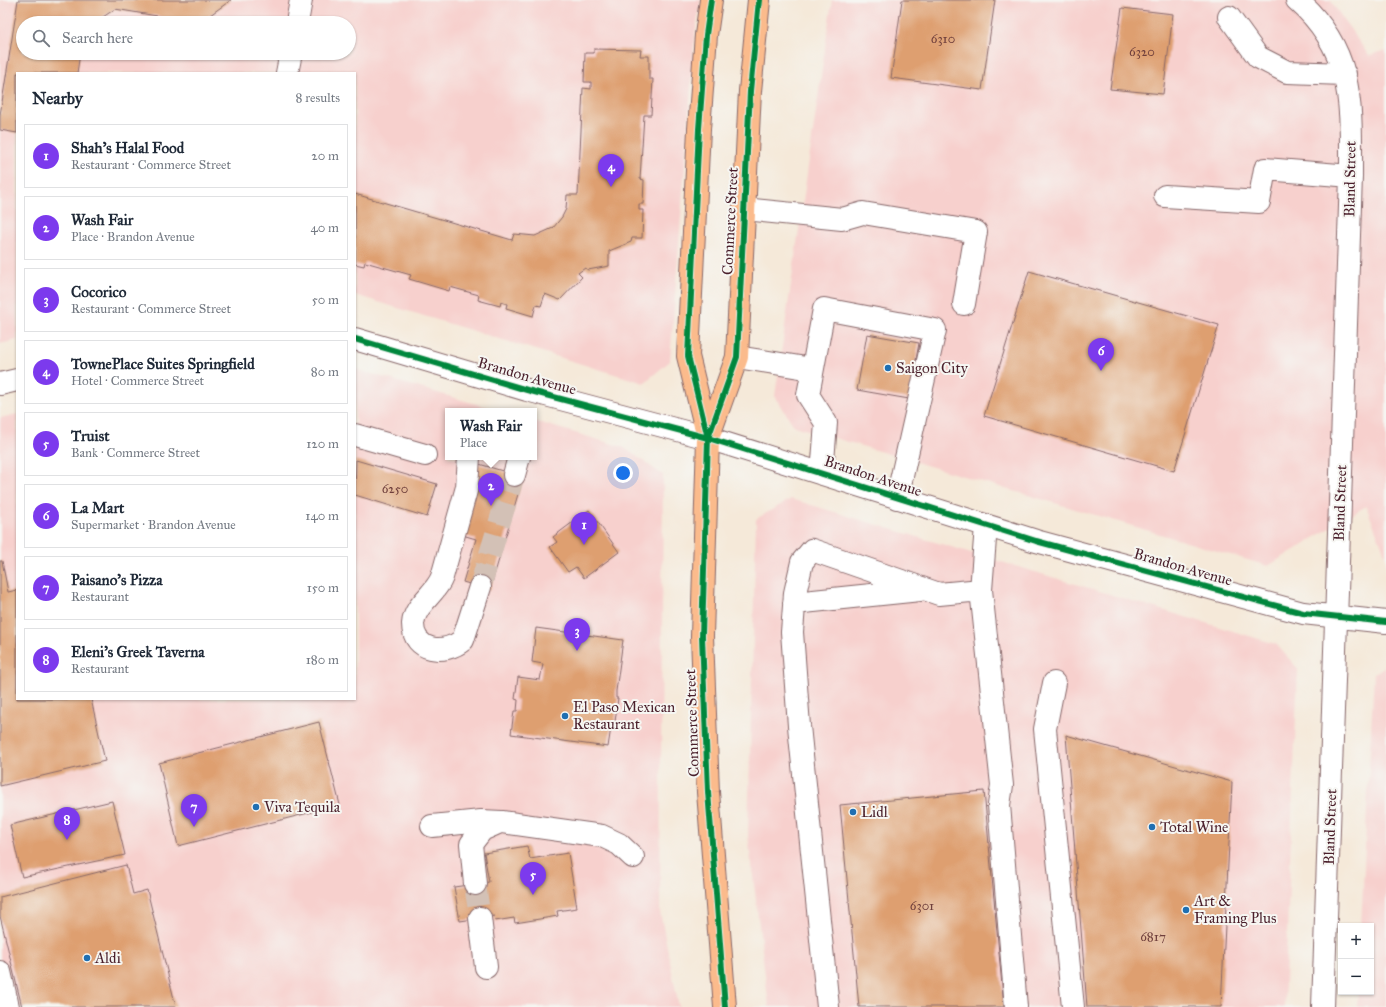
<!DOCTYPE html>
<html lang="en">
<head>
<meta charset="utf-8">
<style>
	:root { --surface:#fff; --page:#f2f2f3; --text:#1f2937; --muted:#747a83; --line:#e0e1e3; --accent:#7c3aed }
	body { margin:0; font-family:"IM FELL Great Primer",serif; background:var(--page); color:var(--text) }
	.controls { position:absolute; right:12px; bottom:12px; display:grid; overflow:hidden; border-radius:0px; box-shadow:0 1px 3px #0004 }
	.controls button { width:36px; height:36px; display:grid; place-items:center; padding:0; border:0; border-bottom:1px solid var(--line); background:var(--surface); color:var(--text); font:20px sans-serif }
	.you { position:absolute; left:623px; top:473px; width:14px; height:14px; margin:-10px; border:3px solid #fff; border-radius:50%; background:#1a73e8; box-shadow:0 0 0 6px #1a73e833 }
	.badge { display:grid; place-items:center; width:26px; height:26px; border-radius:50%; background:var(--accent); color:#fff; font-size:13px; font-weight:700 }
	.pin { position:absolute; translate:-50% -33px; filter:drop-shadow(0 1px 2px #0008) }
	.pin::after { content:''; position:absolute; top:21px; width:14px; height:12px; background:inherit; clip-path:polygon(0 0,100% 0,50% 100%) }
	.popup { position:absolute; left:445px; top:408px; width:92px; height:52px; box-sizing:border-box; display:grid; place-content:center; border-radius:0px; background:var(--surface); filter:drop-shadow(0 1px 3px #0005); font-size:13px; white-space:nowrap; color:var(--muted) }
	.popup b { font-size:15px; color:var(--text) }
	.popup::after { content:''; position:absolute; left:50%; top:100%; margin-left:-8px; border:8px solid transparent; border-top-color:var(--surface) }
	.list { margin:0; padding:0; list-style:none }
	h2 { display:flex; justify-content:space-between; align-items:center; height:52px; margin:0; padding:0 16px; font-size:17px }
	h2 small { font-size:13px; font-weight:400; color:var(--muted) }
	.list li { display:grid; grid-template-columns:26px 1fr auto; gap:12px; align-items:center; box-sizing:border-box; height:64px; margin:0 8px 8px; padding:0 8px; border:1px solid var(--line); border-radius:0px }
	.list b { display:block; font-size:15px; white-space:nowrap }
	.list p { margin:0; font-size:13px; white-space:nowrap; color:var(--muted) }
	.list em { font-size:13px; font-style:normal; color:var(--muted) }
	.icon { flex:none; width:22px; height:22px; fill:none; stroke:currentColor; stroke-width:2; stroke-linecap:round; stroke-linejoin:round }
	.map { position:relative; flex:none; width:1386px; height:1007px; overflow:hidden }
	.search { position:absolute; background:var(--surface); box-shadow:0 1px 3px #0004; left:16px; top:16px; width:340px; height:44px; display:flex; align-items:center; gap:10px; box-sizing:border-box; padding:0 14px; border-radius:22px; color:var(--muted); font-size:15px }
	.panel { position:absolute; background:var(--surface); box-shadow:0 1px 3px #0004; left:16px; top:72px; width:340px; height:628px; border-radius:0px }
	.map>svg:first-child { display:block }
	.built { fill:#f7d0cd; fill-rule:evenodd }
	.building { fill:#de9f70 }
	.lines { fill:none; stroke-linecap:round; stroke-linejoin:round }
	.minor-tunnel { stroke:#d3c1b6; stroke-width:22; stroke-dasharray:22 11; stroke-linecap:butt }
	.minor-casing { stroke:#866668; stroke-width:24 }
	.major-casing { stroke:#866668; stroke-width:24 }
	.minor { stroke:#fff; stroke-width:22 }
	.major { stroke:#fbbb8c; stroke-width:22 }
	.cycleway-casing { stroke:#f6f6f2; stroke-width:8 }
	.cycleway { stroke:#00873e; stroke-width:6 }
	.poi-dot { fill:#1f6fb2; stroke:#f6f6f2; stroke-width:1.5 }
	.labels { text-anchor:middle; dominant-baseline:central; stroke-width:4; stroke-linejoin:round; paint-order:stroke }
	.number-label { font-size:13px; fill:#6f3f3c }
	.street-label { font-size:15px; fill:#4a1f2b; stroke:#f6f6f2 }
	.poi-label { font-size:15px; fill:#4a1f2b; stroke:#f6f6f2; text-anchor:start }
</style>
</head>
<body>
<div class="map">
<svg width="1386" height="1007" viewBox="0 0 1386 1007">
	<rect width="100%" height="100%" fill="#f6f6f2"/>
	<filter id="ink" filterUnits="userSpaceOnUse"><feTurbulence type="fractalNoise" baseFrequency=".025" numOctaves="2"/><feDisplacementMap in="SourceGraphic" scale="8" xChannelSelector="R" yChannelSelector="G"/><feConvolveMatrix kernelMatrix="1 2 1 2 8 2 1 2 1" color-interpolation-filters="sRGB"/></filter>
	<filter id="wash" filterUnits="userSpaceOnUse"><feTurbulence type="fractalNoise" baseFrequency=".012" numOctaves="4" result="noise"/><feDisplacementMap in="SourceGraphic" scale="16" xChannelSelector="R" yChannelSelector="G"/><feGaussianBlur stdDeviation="0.9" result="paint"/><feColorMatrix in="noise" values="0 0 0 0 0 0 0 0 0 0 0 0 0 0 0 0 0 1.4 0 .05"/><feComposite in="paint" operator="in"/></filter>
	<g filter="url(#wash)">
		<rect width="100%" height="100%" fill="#f5e9d9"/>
		<!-- built -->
		<path class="built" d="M 0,0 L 701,0 L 695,34 L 670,361 L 644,383 L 355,295 L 355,73 L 17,73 L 17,340 L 0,344 ZM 23,23 L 349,23 L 349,53 L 23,53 Z
			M 832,0 L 1330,0 L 1369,56 L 1386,50 L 1386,556 L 1366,506 L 1268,566 L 794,426 L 775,396 Z
			M 355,369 L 500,411 L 448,411 L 448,457 L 534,457 L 534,421 L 623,447 L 663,475 L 660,912 L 679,1007 L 0,1007 L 0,418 L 17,414 L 17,699 L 355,699 Z
			M 791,499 L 1276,644 L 1298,669 L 1284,1007 L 769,1007 L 748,835 L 756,519 Z
			M 1386,667 L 1386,1007 L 1357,1007 L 1358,992 L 1371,992 L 1371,926 L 1361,926 L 1374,673 Z"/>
		<g id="blocks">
			<!-- building -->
			<path class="building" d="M 18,0 L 231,0 L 199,23 L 115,9 L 94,23 L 23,23 L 23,53 L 80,53 L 77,73 L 17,73 L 17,133 L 0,130 L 0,115 Z
				M 902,0 L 995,0 L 982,90 L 891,78 Z
				M 1122,8 L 1173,14 L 1163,94 L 1110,89 Z
				M 594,49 L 641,50 L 640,56 L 649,56 L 649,79 L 653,79 L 651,115 L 644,115 L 640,179 L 644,180 L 643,204 L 639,204 L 639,210 L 643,210 L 642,238 L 632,238 L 631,242 L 609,251 L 609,266 L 588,270 L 585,268 L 578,273 L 582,277 L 560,300 L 545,294 L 541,306 L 536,305 L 533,316 L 506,308 L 507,304 L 501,302 L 500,306 L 478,300 L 479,295 L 450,287 L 449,291 L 409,279 L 411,275 L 365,262 L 364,266 L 355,264 L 355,194 L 512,240 L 514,234 L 535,236 L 553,228 L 562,217 L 566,209 L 567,195 L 578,195 L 583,88 L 591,89 L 591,82 L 584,82 L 585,53 L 594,53 Z
				M 1029,271 L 1219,325 L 1174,471 L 984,416 Z
				M 867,334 L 919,343 L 909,399 L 857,390 Z
				M 356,460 L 437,484 L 427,517 L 355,495 Z
				M 479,464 L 523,477 L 490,590 L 463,582 L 476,539 L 459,534 Z
				M 589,510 L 619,552 L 584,578 L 576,567 L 568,572 L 550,547 L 557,542 L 553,537 Z
				M 0,561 L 2,561 L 8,592 L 17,590 L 17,699 L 91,699 L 105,761 L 0,786 Z
				M 536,628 L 623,640 L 616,691 L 616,698 L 618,698 L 615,722 L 612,721 L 608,747 L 511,734 L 514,711 L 517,711 L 518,700 L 515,699 L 518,677 L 540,680 L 543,664 L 532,662 Z
				M 319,722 L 340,805 L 178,846 L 159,763 Z
				M 1066,735 L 1232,782 L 1221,1007 L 1087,1007 Z
				M 984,791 L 1004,1007 L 859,1007 L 840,805 Z
				M 112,801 L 125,855 L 22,877 L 10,825 Z
				M 527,846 L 530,859 L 568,853 L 577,908 L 557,911 L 558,916 L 515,923 L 514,918 L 495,921 L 494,916 L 460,921 L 454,887 L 489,882 L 484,853 Z
				M 126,865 L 133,894 L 147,890 L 176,1007 L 22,1007 L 0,916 L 0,897 Z"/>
		</g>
	</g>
	<g filter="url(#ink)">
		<use href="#blocks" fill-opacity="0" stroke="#866668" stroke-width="1"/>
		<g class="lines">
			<!-- minor-tunnel -->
			<path class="minor-tunnel" d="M 480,587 L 514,475
				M 475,884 L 480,918"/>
			<defs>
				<path id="minor" d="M 1297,0 C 1355,51 1351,106 1351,176 L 1323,1007
					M 1229,17 L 1258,57 L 1287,72 L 1345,74
					M 297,23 L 301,0
					M 287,73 L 291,53
					M 1165,196 L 1259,202 L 1265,169 L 1351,176
					M 744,209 L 842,219 L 863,213 L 976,232 L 964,304
					M 355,339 L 527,390 L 708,438 L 1036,541 L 1303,613 L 1386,622
					M 737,357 L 812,369
					M 0,384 L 17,380
					M 355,435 L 425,455
					M 469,457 L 467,487 L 442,577 C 436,594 414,605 413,624 C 413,652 445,655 463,640 L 480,587
					M 822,474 L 826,423 L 808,395 L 824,309 L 935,330 L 897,498
					M 514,475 L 519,457
					M 981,590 L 986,526
					M 794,603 L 920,590
					M 1054,683 L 1045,729 L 1073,1007
					M 432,826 L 481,821 L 502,822 L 602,836 L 619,844 L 633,857
					M 475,884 L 471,844 L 482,830 L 500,822
					M 480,918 L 486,967
					M 0,972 L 8,1007
					M 828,1007 L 799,726 L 792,632 L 795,593 L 802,562 L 812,550 L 939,594 L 981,590 L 1002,785 L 999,805 L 1016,1007"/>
				<path id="major" d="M 711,0 L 706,35 L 699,129 L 688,356 L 708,438 L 702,636 L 708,792 L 725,1007
					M 708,438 L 737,357 L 750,91 L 759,0"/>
			</defs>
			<!-- minor casing -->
			<use href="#minor" class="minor-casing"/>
			<!-- major casing -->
			<use href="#major" class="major-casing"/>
			<!-- minor -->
			<use href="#minor" class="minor"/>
			<!-- major -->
			<use href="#major" class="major"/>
			<defs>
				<path id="cycleway" d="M 711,0 L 706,35 L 699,129 L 688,356 L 708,438 L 702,636 L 708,792 L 725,1007
					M 355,339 L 527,390 L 708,438 L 1036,541 L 1303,613 L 1386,622
					M 708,438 L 737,357 L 750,91 L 759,0"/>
			</defs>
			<!-- cycleway casing -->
			<use href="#cycleway" class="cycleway-casing"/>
			<!-- cycleway -->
			<use href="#cycleway" class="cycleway"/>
		</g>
	</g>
	<!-- markers -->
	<g class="poi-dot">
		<circle cx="888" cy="368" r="4"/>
		<circle cx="565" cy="716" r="4"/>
		<circle cx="256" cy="807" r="4"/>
		<circle cx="853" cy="812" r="4"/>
		<circle cx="1152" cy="827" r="4"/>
		<circle cx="1186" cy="910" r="4"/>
		<circle cx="87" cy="958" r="4"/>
	</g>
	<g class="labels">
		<!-- number labels -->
		<g class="number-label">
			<text x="943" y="39">6310</text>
			<text x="1142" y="52">6320</text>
			<text x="395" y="489">6250</text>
			<text x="922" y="906">6301</text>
			<text x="1153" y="937">6817</text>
		</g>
		<!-- street labels -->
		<g class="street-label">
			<text transform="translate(1350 179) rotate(-89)">Bland Street</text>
			<text transform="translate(730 221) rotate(-87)">Commerce Street</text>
			<text transform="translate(527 376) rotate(16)">Brandon Avenue</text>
			<text transform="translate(873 476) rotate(18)">Brandon Avenue</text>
			<text transform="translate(1340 503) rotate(-88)">Bland Street</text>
			<text transform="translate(1183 567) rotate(16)">Brandon Avenue</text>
			<text transform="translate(692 723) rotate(-92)">Commerce Street</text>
			<text transform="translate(1330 827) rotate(-88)">Bland Street</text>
		</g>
		<!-- poi labels -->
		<g class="poi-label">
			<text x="896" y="368">Saigon City</text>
			<text x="573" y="707">El Paso Mexican<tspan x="573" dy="17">Restaurant</tspan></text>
			<text x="264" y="807">Viva Tequila</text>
			<text x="861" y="812">Lidl</text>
			<text x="1160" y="827">Total Wine</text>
			<text x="1194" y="901">Art &amp;<tspan x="1194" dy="17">Framing Plus</tspan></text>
			<text x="95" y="958">Aldi</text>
		</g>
	</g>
</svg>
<div class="controls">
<button>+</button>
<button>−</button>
</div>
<div class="you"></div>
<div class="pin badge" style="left:584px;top:545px">1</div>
<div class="pin badge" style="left:491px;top:506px">2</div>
<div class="popup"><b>Wash Fair</b>Place</div>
<div class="pin badge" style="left:577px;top:651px">3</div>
<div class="pin badge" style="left:611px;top:187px">4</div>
<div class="pin badge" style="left:533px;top:895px">5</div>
<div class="pin badge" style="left:1101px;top:371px">6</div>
<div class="pin badge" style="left:194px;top:827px">7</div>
<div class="pin badge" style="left:67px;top:840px">8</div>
<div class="search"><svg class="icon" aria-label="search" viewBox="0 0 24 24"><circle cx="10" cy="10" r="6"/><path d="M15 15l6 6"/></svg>Search here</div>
<section class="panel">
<h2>Nearby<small>8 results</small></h2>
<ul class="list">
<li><span class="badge">1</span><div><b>Shah's Halal Food</b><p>Restaurant · Commerce Street</p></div><em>20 m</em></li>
<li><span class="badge">2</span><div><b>Wash Fair</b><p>Place · Brandon Avenue</p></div><em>40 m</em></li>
<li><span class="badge">3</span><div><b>Cocorico</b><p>Restaurant · Commerce Street</p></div><em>50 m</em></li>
<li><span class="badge">4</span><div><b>TownePlace Suites Springfield</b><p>Hotel · Commerce Street</p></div><em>80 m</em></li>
<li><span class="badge">5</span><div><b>Truist</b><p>Bank · Commerce Street</p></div><em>120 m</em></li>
<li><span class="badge">6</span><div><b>La Mart</b><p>Supermarket · Brandon Avenue</p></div><em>140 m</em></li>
<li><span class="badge">7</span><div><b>Paisano's Pizza</b><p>Restaurant</p></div><em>150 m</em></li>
<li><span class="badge">8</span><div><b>Eleni's Greek Taverna</b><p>Restaurant</p></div><em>180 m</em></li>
</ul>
</section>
</div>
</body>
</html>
